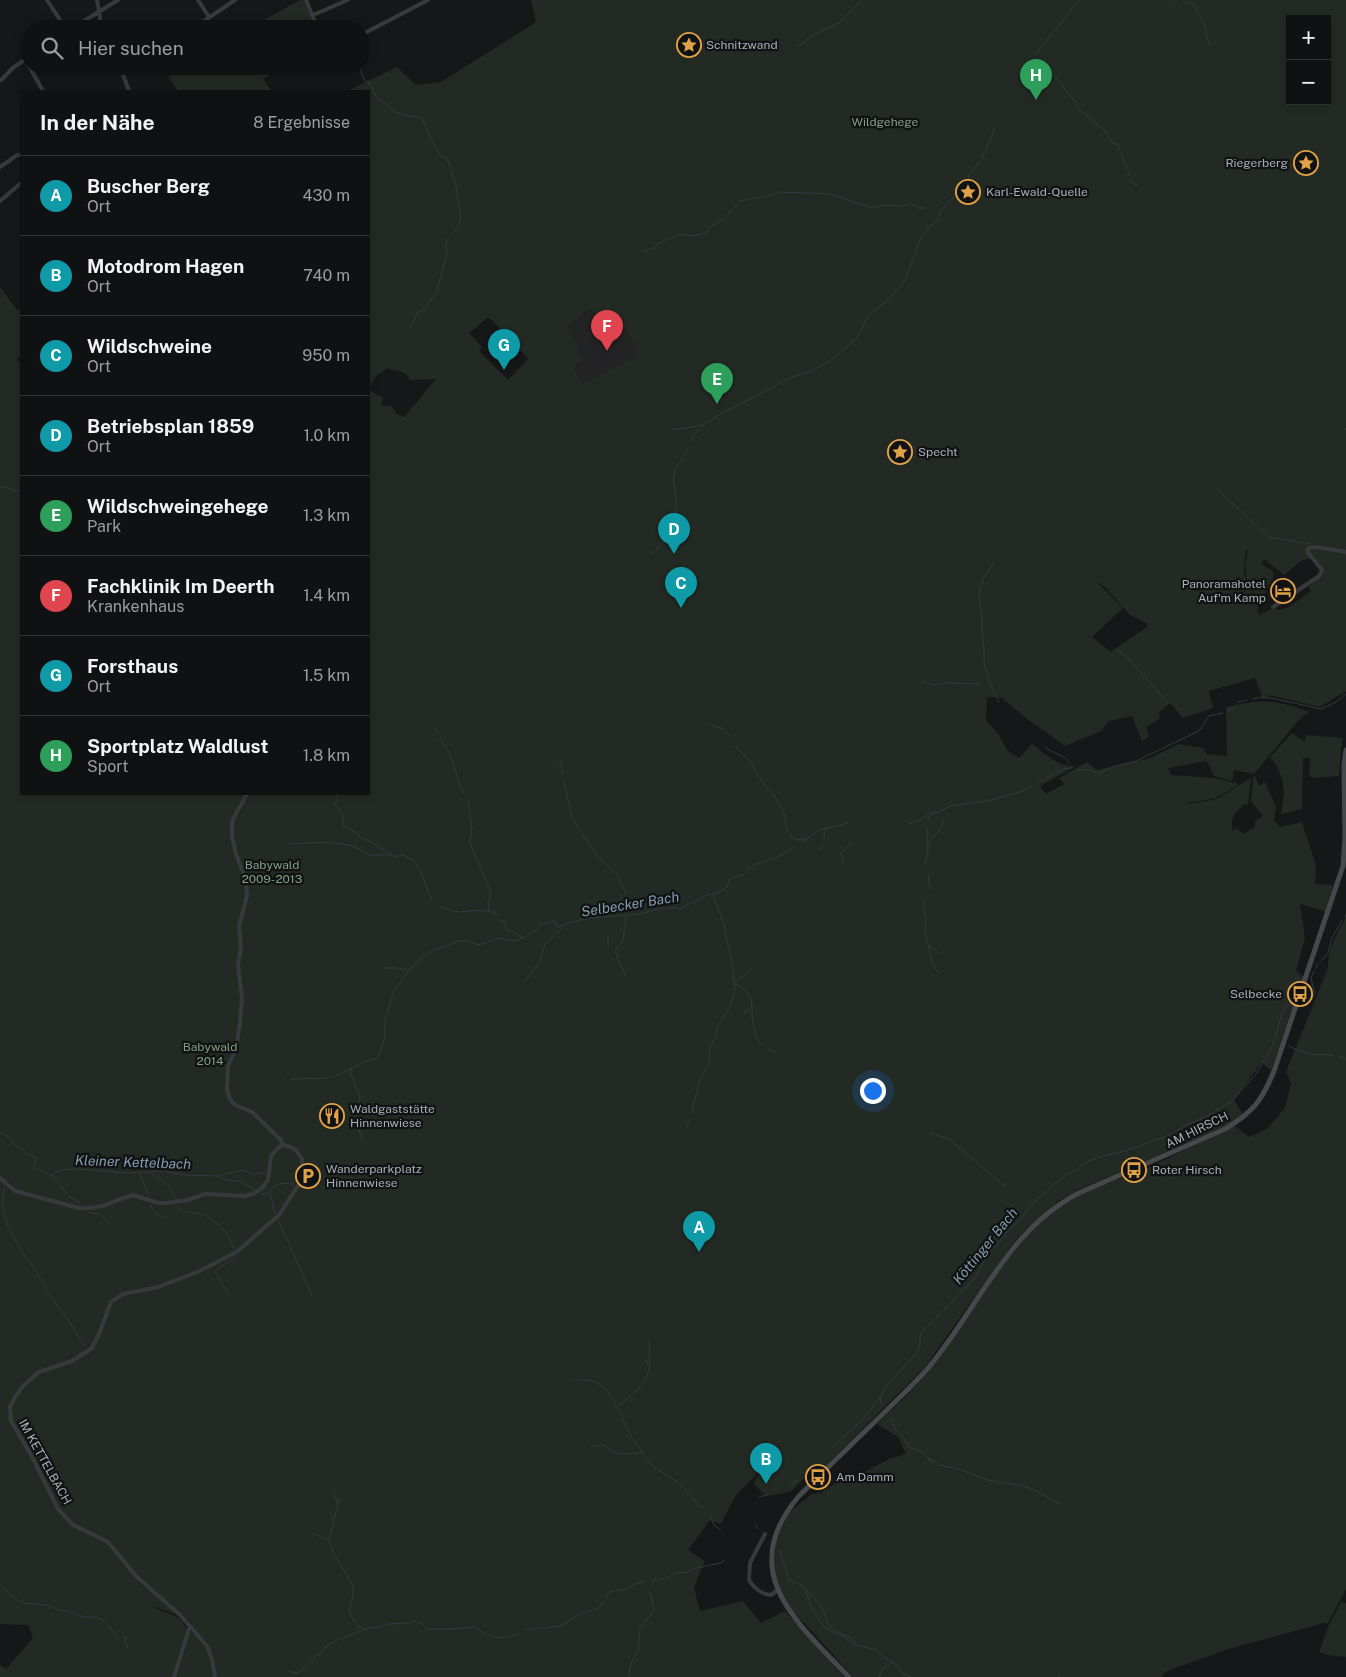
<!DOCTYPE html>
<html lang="de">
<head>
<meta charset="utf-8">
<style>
	:root { --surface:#101112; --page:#1e1f20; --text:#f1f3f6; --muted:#9c9d9f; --line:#303132; --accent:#7c3aed }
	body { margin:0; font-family:"Public Sans",sans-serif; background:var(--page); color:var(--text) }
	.controls { position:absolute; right:15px; top:15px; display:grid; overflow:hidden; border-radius:0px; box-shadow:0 2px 8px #0003 }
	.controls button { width:45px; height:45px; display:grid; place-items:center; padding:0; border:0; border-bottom:1px solid var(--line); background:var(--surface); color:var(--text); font:25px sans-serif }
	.you { position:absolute; left:872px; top:1090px; width:18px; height:18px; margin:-12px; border:4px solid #fff; border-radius:50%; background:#1a73e8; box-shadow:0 0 0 8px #1a73e833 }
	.badge { display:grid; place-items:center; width:32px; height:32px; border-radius:50%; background:var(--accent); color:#fff; font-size:16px; font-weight:700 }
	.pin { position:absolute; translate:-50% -41px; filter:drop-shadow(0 1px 2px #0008) }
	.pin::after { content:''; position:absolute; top:26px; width:18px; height:15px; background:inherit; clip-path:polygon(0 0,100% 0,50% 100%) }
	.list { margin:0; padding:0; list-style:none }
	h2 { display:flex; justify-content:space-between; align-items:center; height:65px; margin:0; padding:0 20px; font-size:21px }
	h2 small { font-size:16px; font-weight:400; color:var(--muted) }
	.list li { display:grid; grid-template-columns:32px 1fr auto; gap:15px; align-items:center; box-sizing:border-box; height:80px; padding:0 20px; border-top:1px solid var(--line) }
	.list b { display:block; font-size:19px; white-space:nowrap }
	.list p { margin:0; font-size:16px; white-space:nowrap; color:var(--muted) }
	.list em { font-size:16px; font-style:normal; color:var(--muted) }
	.icon { flex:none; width:28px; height:28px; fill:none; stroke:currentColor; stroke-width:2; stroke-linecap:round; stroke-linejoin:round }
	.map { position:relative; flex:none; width:1346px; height:1677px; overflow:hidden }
	.search { position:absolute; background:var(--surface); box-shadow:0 2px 8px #0003; left:20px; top:20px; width:350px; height:55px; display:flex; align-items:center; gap:12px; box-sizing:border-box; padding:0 18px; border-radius:28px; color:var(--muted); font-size:19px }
	.panel { position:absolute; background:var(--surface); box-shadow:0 2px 8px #0003; left:20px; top:90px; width:350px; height:705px; border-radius:0px }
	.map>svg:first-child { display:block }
	.built { fill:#232325 }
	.green { fill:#232a23; fill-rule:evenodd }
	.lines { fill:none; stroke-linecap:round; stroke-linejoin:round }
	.stream { stroke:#313a40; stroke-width:1 }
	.minor { stroke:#38393d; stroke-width:4 }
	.secondary { stroke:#46484c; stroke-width:5 }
	.labels { text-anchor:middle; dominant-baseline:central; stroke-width:4.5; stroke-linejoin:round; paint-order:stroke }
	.poi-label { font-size:12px; fill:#aaafb7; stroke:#111213; text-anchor:start }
	.park-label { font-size:12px; fill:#83a083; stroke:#111213 }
	.street-label { font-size:12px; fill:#aaafb7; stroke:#111213 }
	.water-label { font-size:14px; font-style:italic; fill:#849dae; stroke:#111213 }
</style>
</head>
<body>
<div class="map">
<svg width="1346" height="1677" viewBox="0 0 1346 1677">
	<rect width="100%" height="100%" fill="#161718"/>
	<!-- built -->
	<path class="built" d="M 590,308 L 615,312 L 636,345 L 634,357 L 583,383 L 573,367 L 584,360 L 568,326 Z"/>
	<!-- green -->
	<path class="green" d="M 300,0 L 304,0 L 316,29 L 248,29 Z
		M 531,0 L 1346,0 L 1346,551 L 1316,545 L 1310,546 L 1306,551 L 1311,559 L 1302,560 L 1284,575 L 1264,559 L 1261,564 L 1273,571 L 1273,577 L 1261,601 L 1247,584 L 1245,564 L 1248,550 L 1246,550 C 1242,577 1243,581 1260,601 L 1257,611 L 1260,615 L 1273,608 L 1279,610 L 1289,607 L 1311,591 L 1308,587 L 1320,577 L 1323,570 L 1319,563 L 1308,552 L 1313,547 L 1346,554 L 1346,691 L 1320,707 L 1269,695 L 1263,699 L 1255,678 L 1209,691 L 1213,708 L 1183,718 L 1170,703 L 1159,713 L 1160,718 L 1146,727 L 1149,737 L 1142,741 L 1132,716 L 1109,721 L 1101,731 L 1065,746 L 1027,719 L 1002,698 L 987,697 L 986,720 L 999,735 L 1007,750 L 1019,758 L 1032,744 C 1046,754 1059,769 1078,765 L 1040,786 L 1046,794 L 1064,784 L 1059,778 L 1087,762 L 1097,770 L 1151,758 L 1178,744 L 1203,748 L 1207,754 L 1227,756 L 1226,707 C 1241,704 1256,700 1271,702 C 1284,703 1298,708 1311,712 L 1304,715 L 1297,722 L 1254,774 L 1234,770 L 1232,781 L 1214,776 L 1207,761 L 1168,768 L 1171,775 L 1215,778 L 1239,784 C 1231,789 1223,795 1214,798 C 1205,801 1195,801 1186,803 L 1187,804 L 1213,800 L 1220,797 L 1251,778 L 1248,805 L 1244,804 C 1236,812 1229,819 1233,831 L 1236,828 L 1243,834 L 1255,827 L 1255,821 L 1263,816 L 1251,801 L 1253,778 L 1255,776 L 1259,786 L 1265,782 L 1276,807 L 1274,820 L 1280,827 L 1302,822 L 1316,865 L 1315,884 L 1333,885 L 1326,912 L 1300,904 L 1305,939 L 1296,970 L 1303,977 L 1271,1070 L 1261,1063 L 1234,1100 L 1243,1115 L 1223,1127 L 1078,1190 L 1058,1201 L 1023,1232 L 1010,1247 L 925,1367 L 820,1471 L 816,1467 L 791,1491 L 780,1494 L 767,1496 L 761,1492 L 754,1483 L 763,1468 L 736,1495 L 721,1524 L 710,1520 L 688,1550 L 705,1561 L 694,1588 L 700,1611 L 743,1601 L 761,1623 L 785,1611 L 806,1635 L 845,1677 L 176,1677 L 190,1631 L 199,1637 L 190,1625 L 194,1618 L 190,1624 L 178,1612 L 172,1613 L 152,1606 C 166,1616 179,1610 187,1630 L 173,1677 L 0,1677 L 0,1665 L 6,1669 L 33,1638 L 28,1625 L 0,1624 L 0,287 L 17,310 L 21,307 L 21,354 L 17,360 L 21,364 L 21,794 L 369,794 L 369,390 L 383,398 L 381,406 L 391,406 L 397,414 L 404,417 L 436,379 L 410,380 C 403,368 398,373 387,368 L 376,376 L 369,389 L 369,91 L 347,91 L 397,67 L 416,85 L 441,82 L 536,22 ZM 1290,19 L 1327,19 L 1327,101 L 1290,101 ZM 590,308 L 602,321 L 615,312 L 635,345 L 634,357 L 583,383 L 573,367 L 584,360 L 568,326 ZM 488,317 L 509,337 L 528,359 L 508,380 L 479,351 L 482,347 L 469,333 ZM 1096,581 L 1105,587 L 1130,615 L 1148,624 L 1146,628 L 1123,643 L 1111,652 L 1092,637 L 1123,608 Z
		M 186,66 L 286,66 L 263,79 L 271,91 L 178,91 L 168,77 Z
		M 1292,733 L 1305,742 L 1306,735 L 1343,738 L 1341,750 L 1339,776 L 1314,778 L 1309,776 L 1310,758 L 1303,758 L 1302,809 L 1281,814 C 1285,791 1286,776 1270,757 Z
		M 1346,916 L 1346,1589 L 1328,1623 L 1324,1623 L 1225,1650 L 1165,1672 L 1162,1677 L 853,1677 L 811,1630 L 794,1613 L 779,1588 L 774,1571 L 774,1552 L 776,1540 L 784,1516 L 812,1494 L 821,1493 L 847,1475 L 859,1475 L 891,1458 L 906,1454 L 898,1437 L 877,1424 C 897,1404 920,1384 937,1361 C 976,1308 1006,1247 1059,1207 C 1077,1193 1113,1180 1135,1174 L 1235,1126 L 1249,1137 L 1267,1129 L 1285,1108 L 1291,1084 L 1286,1072 L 1328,968 C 1327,948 1338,933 1346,916 Z
		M 1341,1602 L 1346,1603 L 1346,1657 L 1328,1655 L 1319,1652 L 1328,1627 Z"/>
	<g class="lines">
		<!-- stream -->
		<path class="stream" d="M 1172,0 L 1173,0
			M 1182,2 L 1190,3 L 1195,6 C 1197,15 1200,14 1203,21 C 1207,28 1205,38 1210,45
			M 797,47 L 817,33 L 839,23 L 862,0
			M 1035,55 L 1079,0
			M 359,66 L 364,79 L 369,83 L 376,96 L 395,112 L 409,116 L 420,117 L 423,120 L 429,135 L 440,155 L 447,158 L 456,186 L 461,218 L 458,226 L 452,235
			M 1054,74 L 1065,89 L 1076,103 L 1079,109 L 1105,131 L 1113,143 L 1118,145 L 1119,150
			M 1122,156 C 1123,163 1129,168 1129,175
			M 1130,179 L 1133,183 L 1137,185
			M 643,251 L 654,248 L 658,244 L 679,234 L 693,236 L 706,233 L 709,228 L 723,219 L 740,201 L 764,197 L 781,192 L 830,194 L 872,208 L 887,205 L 901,206 L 912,204 L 919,208 L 926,208
			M 410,327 L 418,312 L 422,311 L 438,291 L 439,282 L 447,255 L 446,245 L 447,239
			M 672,429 C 684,430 692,426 703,425
			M 1345,429 L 1346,429
			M 690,442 L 695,434 L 704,425 L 719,415 L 792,377 L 812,371 L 830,361 L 856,339 L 869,315 L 886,302 L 900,287 L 906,278 L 919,242 L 927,229 L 938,220 L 941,210 L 958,193 L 963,190 L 967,184 L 969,175 L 982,159 L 995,128
			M 0,486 L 21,492
			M 1217,489 L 1269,537 L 1310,544
			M 651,554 C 668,541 675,524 676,503 C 676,494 673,485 674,476 C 675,465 685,458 688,448
			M 994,562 L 984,578 L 980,589 L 979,600 L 982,617 L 982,633 L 984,646 L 984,662 L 988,678 L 999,702
			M 1118,650 L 1128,658 L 1168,703
			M 922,681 L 934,685 L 948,683 L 980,684
			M 1253,699 L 1263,697 L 1276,699 L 1321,709 L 1336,702 L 1346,694
			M 1238,702 L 1247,700
			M 1227,712 L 1236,706
			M 710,725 L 724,729 L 732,739
			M 434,726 L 437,732
			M 439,739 C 455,752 454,777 464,794
			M 735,746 L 751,762 L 762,782 L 776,798 L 784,813 L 787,829 L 794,839 L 798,840 L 807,838
			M 1045,747 C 1053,754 1063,754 1070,763
			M 560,761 L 563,774
			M 1078,770 L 1089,770 L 1100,773 L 1112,767 L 1136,761 L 1199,731 L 1209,716 L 1223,713
			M 564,781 L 572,818 L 597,856 L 617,875 L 629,901 L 629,910
			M 1037,783 L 1064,769 L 1071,768
			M 336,794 L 338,800 L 335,804 L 343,815 L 343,826 L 355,832 L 361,838 L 367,840 L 396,857 L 403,855 C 407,857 411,859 414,862 C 422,869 426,889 432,900
			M 468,801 L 472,827 L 470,844 L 491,892 L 488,902 L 489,911
			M 928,820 L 932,813
			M 908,824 L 918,821 L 928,814 L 938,812 L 951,806 L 991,800 L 1023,791 L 1034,785
			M 927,828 L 928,852
			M 824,839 L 824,833 L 827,829
			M 801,843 L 819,830 L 848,823
			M 288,844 C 309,843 335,840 355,847 C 360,849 364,853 369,855 C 376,857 384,853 392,856
			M 819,850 L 824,845
			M 844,862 L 840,853 L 852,843
			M 925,864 L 930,840 L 940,830 L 944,820
			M 928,874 L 930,890
			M 713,894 L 725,928 L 726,938 L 729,949 L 733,969 L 735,990
			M 926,900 L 923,905 L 926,918 L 925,932 L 932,961 L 937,972
			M 440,907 C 446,908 453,912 460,912 C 473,911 488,908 499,915
			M 1345,917 L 1346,914
			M 501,921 L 504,921 L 506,930 L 514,932 L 519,936 L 523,938 L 538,929 L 541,923 L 549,923 L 551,920 L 555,921 L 557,926 L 559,927 L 571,922 L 590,918 L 641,914 L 661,908 L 682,908 L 708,895 L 721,891 L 727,887 L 730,879 L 744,874 L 754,865 L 776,858 L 792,848
			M 608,946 L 608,936
			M 929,946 L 939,953
			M 1321,961 L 1328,953 L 1332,938 L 1342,920
			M 384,968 L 397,968 L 408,970
			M 1316,968 L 1318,964
			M 626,976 L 619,962 L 615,951 L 623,940 L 626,917
			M 526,980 L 540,961 L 545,944 L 563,927
			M 734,980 L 737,981 L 751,970
			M 735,984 L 741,987 L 747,992 L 752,1003 L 752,1019 L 757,1038 L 761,1045
			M 1303,1003 L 1311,1000 L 1315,994 L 1311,978 L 1314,971
			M 743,1014 L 752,1006
			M 1288,1046 L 1309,1054 L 1333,1055
			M 767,1048 L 775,1052
			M 1339,1056 L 1346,1059
			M 352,1069 L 351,1074 L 360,1097 L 356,1120 L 362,1140
			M 334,1077 L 364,1062 L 377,1058 L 385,1038 L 384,1023 L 394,991 L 410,969 L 422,958 L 433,950 L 447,946 L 458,941 L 467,941 L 478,945 L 500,938 L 514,941 L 523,938
			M 283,1078 L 285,1078
			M 291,1079 L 328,1078
			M 692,1111 L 699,1082 L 709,1063 L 710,1047 L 715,1039 L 718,1025 L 729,1009 L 734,995
			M 686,1128 L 690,1118
			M 0,1133 L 6,1135 L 16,1146 L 35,1158 L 34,1168 L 52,1176 L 54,1173 L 63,1170 L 80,1169 L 125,1173 L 161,1171 L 186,1175 L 217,1176 L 226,1180 L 239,1181 L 255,1190
			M 930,1133 L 949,1139 L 1002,1184 L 1006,1186
			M 146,1172 C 161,1177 169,1184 175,1199
			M 139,1173 L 149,1195
			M 53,1176 L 69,1196 L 80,1203
			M 218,1176 L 243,1170 L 255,1175 L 259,1172 L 266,1175
			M 4,1188 L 2,1203 L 8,1227 L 24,1255 L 36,1270 L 48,1293 L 71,1324 L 84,1346
			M 269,1191 C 277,1184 282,1182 293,1184
			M 261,1194 L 262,1195 L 270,1192 L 275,1214
			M 151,1205 C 153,1213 159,1217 167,1218
			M 178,1208 C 185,1214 194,1212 201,1214 C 215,1219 231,1234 233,1248
			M 87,1212 L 99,1214 L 110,1223
			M 278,1220 L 312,1295
			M 229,1295 L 215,1272 C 220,1264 233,1263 236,1255
			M 643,1359 L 647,1361 L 648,1365
			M 575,1380 L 587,1380 L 598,1383 L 607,1390 L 614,1401 L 632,1438 L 650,1463 L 655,1468 L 681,1484 L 698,1504 L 705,1509
			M 880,1397 L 881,1404
			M 618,1406 C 631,1396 646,1386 649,1369 C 650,1360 649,1350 649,1341
			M 890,1418 L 895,1429 L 902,1435 L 909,1447 L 921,1451 L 928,1458 L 940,1465 L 962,1470 L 987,1480 L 1024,1486 L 1040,1493 L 1060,1504
			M 590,1446 L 604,1445 L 617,1454 L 642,1453
			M 832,1448 L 865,1417 L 880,1397 L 887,1385 L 917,1353 L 920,1346 L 920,1336 L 921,1333 L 975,1278 L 991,1249 L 997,1245 L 1009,1229 L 1019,1221 L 1032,1204 L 1058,1181 L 1091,1160 L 1102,1156 L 1125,1151 L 1172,1134 L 1186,1125 L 1204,1118 L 1232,1101 L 1256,1074 L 1273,1045 L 1282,1013 L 1287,1005 L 1292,1003
			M 928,1458 L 931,1463
			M 789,1487 L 799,1479
			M 333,1492 L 338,1504 L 329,1541 L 333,1552 L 353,1586 L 353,1594 L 349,1611 L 352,1618 L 357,1624 L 358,1627 L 366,1629
			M 759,1497 L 767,1495
			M 338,1504 L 341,1498
			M 330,1511 L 333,1519
			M 710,1516 L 714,1525 L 721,1530
			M 755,1524 L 758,1529
			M 312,1533 L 327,1540
			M 779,1551 L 790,1580 L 804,1587 L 812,1608 L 824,1627 L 838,1635 L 845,1636 L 847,1640 L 856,1645 L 877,1650 L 881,1655 L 898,1666 L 901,1672 L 910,1677
			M 0,1585 L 16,1599 L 24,1603 L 47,1605 L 59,1610 L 72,1612 L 83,1617 L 95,1617 L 104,1621 L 117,1636
			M 651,1586 L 654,1580 C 664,1579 667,1578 675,1574 C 681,1571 687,1574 692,1569 L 720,1563 L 725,1560
			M 806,1590 L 822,1607 L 828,1623 L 832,1629 L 849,1637 L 857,1643
			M 525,1630 L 561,1626 L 581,1613 L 597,1609 L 606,1599 L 609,1592 C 614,1591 618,1591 622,1590 C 630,1589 635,1582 644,1582
			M 124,1637 L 128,1649
			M 124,1637 L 129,1638
			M 289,1671 C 291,1672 295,1673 297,1673 C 301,1672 315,1658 316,1655 L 320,1654 L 325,1647 L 338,1640 L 371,1627 L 376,1628 L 387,1624 L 409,1623 L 414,1621 L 423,1624 L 424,1626 L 427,1629 L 454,1629 L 474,1627 C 487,1635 502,1643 518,1633
			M 1059,1675 L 1059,1677
			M 629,1677 L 630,1665 L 638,1651 L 640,1628 L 654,1611 L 650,1591
			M 879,1677 L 883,1668 L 893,1662"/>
		<!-- minor -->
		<path class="minor" d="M 47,0 L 66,29
			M 97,0 L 102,29
			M 198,0 L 209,17
			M 306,0 L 318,29
			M 313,15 L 348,0
			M 71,29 L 118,0
			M 192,29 L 235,0
			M 361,35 L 428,0
			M 25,59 L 43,91
			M 120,66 L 129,91
			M 351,66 L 351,67
			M 123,75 L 136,66
			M 1,80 L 14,67 L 29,57
			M 0,167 L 17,155 L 21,155
			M 0,201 L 21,183
			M 1273,607 L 1319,576 L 1322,570 L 1307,551 L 1309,548 L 1316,547 L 1346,552
			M 247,794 L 233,819 L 232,824 L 232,836 L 236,854 L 246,880 L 247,896 L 239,926 L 241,947 L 238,965 L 242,998 L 240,1022 L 236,1049 L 228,1066 L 227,1090 L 230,1099 L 235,1105 L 252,1112 L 280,1139 L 283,1145
			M 0,1178 L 15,1191 L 79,1208 L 91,1208 L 102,1206 L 132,1195 L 159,1203 L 166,1203 L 188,1200 L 205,1194 L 245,1196 L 255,1193 L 263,1187 L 268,1180 L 271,1156 L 279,1147 L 283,1145 L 291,1147 L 296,1150 L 302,1159 L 302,1166 L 299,1184 L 279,1215 L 238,1251 L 200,1271 L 158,1287 L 123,1294 L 111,1302 L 99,1334 L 92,1348 L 72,1361 L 39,1372 L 23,1386 L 15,1397 L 10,1407 L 11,1421 L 30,1453 L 58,1509 L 73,1525 L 100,1538 L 109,1543 L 136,1576 L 180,1615 L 207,1646 L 212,1659 L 215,1677
			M 765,1534 L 750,1563 L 749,1580 C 754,1588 761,1594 771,1595 L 778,1590
			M 174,1677 L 190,1626"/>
		<!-- secondary -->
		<path class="secondary" d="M 849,1677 C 796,1622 735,1571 799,1496 C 829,1466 859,1437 889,1408 C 903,1394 917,1381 929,1367 C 978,1308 1008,1229 1079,1193 L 1225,1129 C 1253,1112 1262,1101 1274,1071 L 1343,866 L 1345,838 L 1344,765 L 1346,750"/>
	</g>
	<!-- icons -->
	<defs>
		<symbol id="sight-ring" viewBox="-11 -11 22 22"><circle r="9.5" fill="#111213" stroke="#e0a247" stroke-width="1.5"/><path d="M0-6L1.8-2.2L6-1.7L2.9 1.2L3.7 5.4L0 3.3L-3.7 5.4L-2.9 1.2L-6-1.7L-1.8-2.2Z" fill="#e0a247"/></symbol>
		<symbol id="hotel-ring" viewBox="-11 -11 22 22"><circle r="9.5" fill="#111213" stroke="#e0a247" stroke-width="1.5"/><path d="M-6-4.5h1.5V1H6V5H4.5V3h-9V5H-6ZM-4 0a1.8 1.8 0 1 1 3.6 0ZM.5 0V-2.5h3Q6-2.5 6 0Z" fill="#e0a247"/></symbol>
		<symbol id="bus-ring" viewBox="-11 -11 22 22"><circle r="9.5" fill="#111213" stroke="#e0a247" stroke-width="1.5"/><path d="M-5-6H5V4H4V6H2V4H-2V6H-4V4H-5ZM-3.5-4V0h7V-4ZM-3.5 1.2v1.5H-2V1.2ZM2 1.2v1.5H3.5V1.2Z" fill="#e0a247"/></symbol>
		<symbol id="restaurant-ring" viewBox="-11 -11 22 22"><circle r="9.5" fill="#111213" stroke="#e0a247" stroke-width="1.5"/><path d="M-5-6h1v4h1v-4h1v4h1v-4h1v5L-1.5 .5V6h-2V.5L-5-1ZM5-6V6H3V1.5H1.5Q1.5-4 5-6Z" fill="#e0a247"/></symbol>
		<symbol id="parking-ring" viewBox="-11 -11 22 22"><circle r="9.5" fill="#111213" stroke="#e0a247" stroke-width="1.5"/><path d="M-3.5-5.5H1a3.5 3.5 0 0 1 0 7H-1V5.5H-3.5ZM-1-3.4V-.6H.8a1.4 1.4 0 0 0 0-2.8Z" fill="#e0a247"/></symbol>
	</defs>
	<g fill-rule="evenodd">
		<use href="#sight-ring" x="675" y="31" width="28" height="28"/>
		<use href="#sight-ring" x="1292" y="149" width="28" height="28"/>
		<use href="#sight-ring" x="954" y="178" width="28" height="28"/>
		<use href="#sight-ring" x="886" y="438" width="28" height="28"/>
		<use href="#hotel-ring" x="1269" y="577" width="28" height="28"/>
		<use href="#bus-ring" x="1286" y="980" width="28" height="28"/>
		<use href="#restaurant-ring" x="318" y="1102" width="28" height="28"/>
		<use href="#bus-ring" x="1120" y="1156" width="28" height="28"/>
		<use href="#parking-ring" x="294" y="1162" width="28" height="28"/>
		<use href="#bus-ring" x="804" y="1463" width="28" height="28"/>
	</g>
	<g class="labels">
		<!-- poi labels -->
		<g class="poi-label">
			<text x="706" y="45">Schnitzwand</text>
			<text x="1288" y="163" text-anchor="end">Riegerberg</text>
			<text x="986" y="192">Karl-Ewald-Quelle</text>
			<text x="918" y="452">Specht</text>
			<text x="1266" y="584" text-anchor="end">Panoramahotel<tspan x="1266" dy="14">Auf'm Kamp</tspan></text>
			<text x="1282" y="994" text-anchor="end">Selbecke</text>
			<text x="350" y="1109">Waldgaststätte<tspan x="350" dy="14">Hinnenwiese</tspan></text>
			<text x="326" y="1169">Wanderparkplatz<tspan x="326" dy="14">Hinnenwiese</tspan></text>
			<text x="1152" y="1170">Roter Hirsch</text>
			<text x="836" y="1477">Am Damm</text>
		</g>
		<!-- park labels -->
		<g class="park-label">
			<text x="885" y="122">Wildgehege</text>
			<text x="272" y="865">Babywald<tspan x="272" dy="14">2009-2013</tspan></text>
			<text x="210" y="1047">Babywald<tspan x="210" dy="14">2014</tspan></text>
		</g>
		<!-- street labels -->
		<g class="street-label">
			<text transform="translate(1197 1130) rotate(-26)">AM HIRSCH</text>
			<text transform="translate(45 1462) rotate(61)">IM KETTELBACH</text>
		</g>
		<!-- water labels -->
		<g class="water-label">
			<text transform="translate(630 904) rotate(-9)">Selbecker Bach</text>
			<text transform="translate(133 1162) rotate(2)">Kleiner Kettelbach</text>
			<text transform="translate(985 1246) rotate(-51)">Köttinger Bach</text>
		</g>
	</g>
</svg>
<div class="controls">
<button>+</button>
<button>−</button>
</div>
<div class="you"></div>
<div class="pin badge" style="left:699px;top:1252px;background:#0f9aa8">A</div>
<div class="pin badge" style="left:766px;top:1484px;background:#0f9aa8">B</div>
<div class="pin badge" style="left:681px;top:608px;background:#0f9aa8">C</div>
<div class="pin badge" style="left:674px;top:554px;background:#0f9aa8">D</div>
<div class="pin badge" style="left:717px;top:404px;background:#2e9e5b">E</div>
<div class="pin badge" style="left:607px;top:351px;background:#e0444e">F</div>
<div class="pin badge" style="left:504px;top:370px;background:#0f9aa8">G</div>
<div class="pin badge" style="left:1036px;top:100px;background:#2e9e5b">H</div>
<div class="search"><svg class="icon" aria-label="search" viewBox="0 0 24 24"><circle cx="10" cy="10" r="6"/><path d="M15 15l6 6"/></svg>Hier suchen</div>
<section class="panel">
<h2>In der Nähe<small>8 Ergebnisse</small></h2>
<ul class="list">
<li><span class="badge" style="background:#0f9aa8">A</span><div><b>Buscher Berg</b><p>Ort</p></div><em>430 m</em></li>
<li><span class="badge" style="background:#0f9aa8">B</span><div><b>Motodrom Hagen</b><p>Ort</p></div><em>740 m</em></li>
<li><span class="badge" style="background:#0f9aa8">C</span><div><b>Wildschweine</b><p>Ort</p></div><em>950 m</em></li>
<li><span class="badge" style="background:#0f9aa8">D</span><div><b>Betriebsplan 1859</b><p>Ort</p></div><em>1.0 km</em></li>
<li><span class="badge" style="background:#2e9e5b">E</span><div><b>Wildschweingehege</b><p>Park</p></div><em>1.3 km</em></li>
<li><span class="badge" style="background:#e0444e">F</span><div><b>Fachklinik Im Deerth</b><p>Krankenhaus</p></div><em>1.4 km</em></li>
<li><span class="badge" style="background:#0f9aa8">G</span><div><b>Forsthaus</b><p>Ort</p></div><em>1.5 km</em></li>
<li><span class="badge" style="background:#2e9e5b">H</span><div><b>Sportplatz Waldlust</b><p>Sport</p></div><em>1.8 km</em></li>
</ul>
</section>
</div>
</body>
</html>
